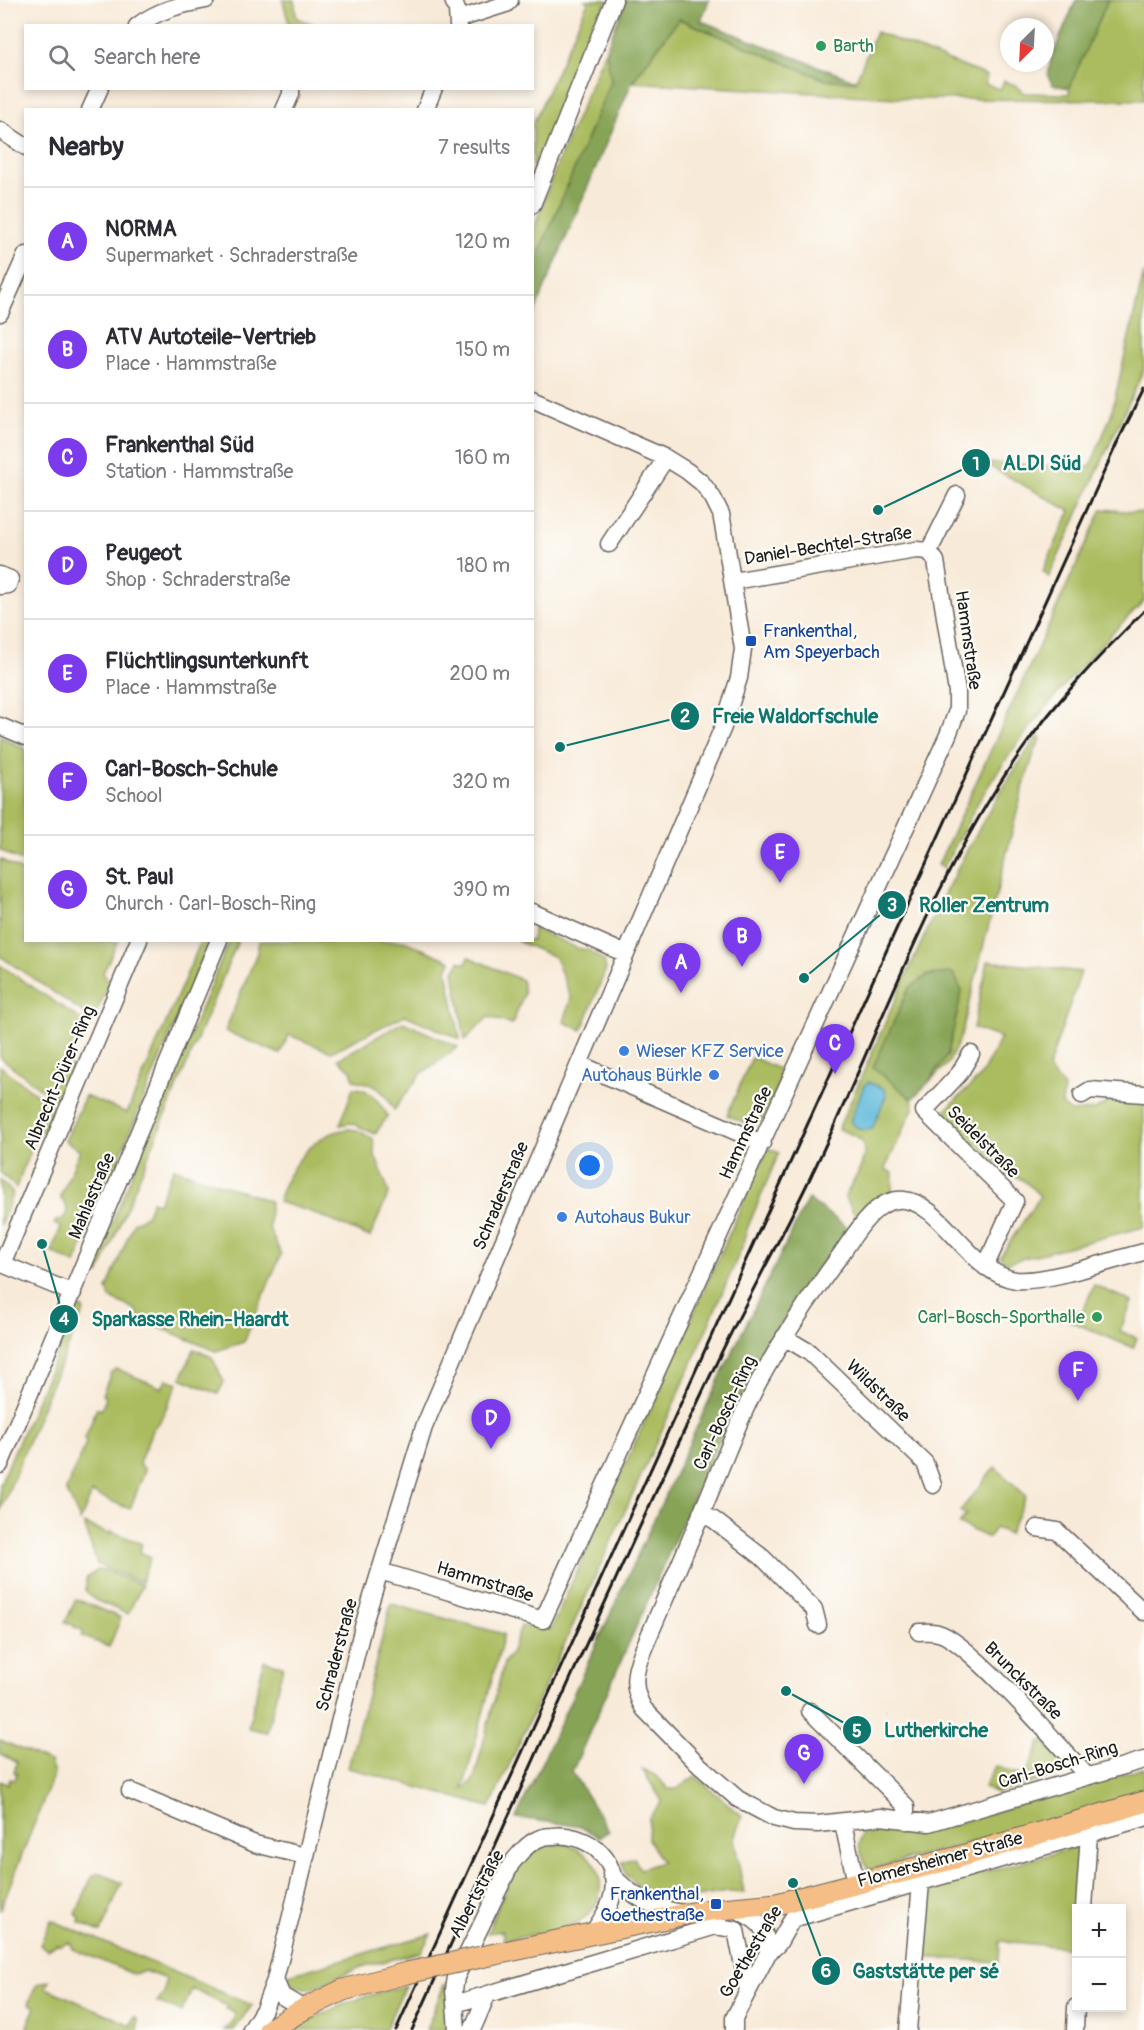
<!DOCTYPE html>
<html lang="en">
<head>
<meta charset="utf-8">
<style>
	:root { --surface:#fff; --page:#f2f2f3; --text:#2b2b33; --muted:#7c7c81; --line:#e1e1e2; --accent:#7c3aed }
	body { margin:0; font-family:Pangolin,sans-serif; background:var(--page); color:var(--text) }
	.controls { position:absolute; right:18px; bottom:18px; display:grid; overflow:hidden; border-radius:0px; box-shadow:0 3px 9px #0003 }
	.controls button { width:54px; height:54px; display:grid; place-items:center; padding:0; border:0; border-bottom:2px solid var(--line); background:var(--surface); color:var(--text); font:30px sans-serif }
	.compass { position:absolute; left:1000px; top:18px; width:54px; height:54px; border-radius:50%; background:var(--surface); box-shadow:0 3px 9px #0003; rotate:204deg }
	.you { position:absolute; left:590px; top:1166px; width:21px; height:21px; margin:-15px; border:4px solid #fff; border-radius:50%; background:#1a73e8; box-shadow:0 0 0 9px #1a73e833 }
	.badge { display:grid; place-items:center; width:39px; height:39px; border-radius:50%; background:var(--accent); color:#fff; font-size:20px; font-weight:700 }
	.pin { position:absolute; translate:-50% -50px; filter:drop-shadow(0 2px 3px #0008) }
	.pin::after { content:''; position:absolute; top:32px; width:21px; height:18px; background:inherit; clip-path:polygon(0 0,100% 0,50% 100%) }
	.list { margin:0; padding:0; list-style:none }
	h2 { display:flex; justify-content:space-between; align-items:center; height:78px; margin:0; padding:0 24px; font-size:26px }
	h2 small { font-size:20px; font-weight:400; color:var(--muted) }
	.list li { display:grid; grid-template-columns:39px 1fr auto; gap:18px; align-items:center; box-sizing:border-box; height:108px; padding:0 24px; border-top:2px solid var(--line) }
	.list b { display:block; font-size:22px; white-space:nowrap }
	.list p { margin:0; font-size:20px; white-space:nowrap; color:var(--muted) }
	.list em { font-size:20px; font-style:normal; color:var(--muted) }
	.icon { flex:none; width:33px; height:33px; fill:none; stroke:currentColor; stroke-width:2; stroke-linecap:round; stroke-linejoin:round }
	.map { position:relative; flex:none; width:1144px; height:2030px; overflow:hidden }
	.search { position:absolute; background:var(--surface); box-shadow:0 3px 9px #0003; left:24px; top:24px; width:510px; height:66px; display:flex; align-items:center; gap:15px; box-sizing:border-box; padding:0 21px; border-radius:0px; color:var(--muted); font-size:22px }
	.panel { position:absolute; background:var(--surface); box-shadow:0 3px 9px #0003; left:24px; top:108px; width:510px; height:834px; border-radius:0px }
	.map>svg:first-child { display:block }
	.green { fill:#aabc5f; stroke:#636c3e; stroke-width:1.5 }
	.forest { fill:#87a456; stroke:#526039; stroke-width:1.5 }
	.water { fill:#5cb8da; stroke:#3c6a7b; stroke-width:1.5 }
	.lines { fill:none; stroke-linecap:round; stroke-linejoin:round }
	.minor-casing { stroke:#69645e; stroke-width:19 }
	.major-casing { stroke:#69645e; stroke-width:23 }
	.minor { stroke:#fff; stroke-width:16 }
	.major { stroke:#f5be86; stroke-width:21 }
	.rail { stroke:#1c1c1c; stroke-width:3 }
	.major-bridge-casing { stroke:#69645e; stroke-width:23; stroke-linecap:butt }
	.major-bridge { stroke:#f5be86; stroke-width:21 }
	.leisure-dot { fill:#2e9e5b; stroke:#fdfcf7; stroke-width:2 }
	.transit-dot { fill:#1a4fb4; stroke:#fdfcf7; stroke-width:2 }
	.shop-dot { fill:#3f7fe0; stroke:#fdfcf7; stroke-width:2 }
	.labels { text-anchor:middle; dominant-baseline:central; stroke-width:4.5; stroke-linejoin:round; paint-order:stroke }
	.leisure-label { font-size:18px; fill:#27864d; stroke:#fdfcf7; text-anchor:start }
	.street-label { font-size:18px; fill:#1c1c1c; stroke:#fdfcf7 }
	.transit-label { font-size:18px; fill:#164399; stroke:#fdfcf7; text-anchor:start }
	.shop-label { font-size:18px; fill:#366cbe; stroke:#fdfcf7; text-anchor:start }
	.leader { fill:none; stroke:#0f766e; stroke-width:2 }
	.callout-dot { fill:#0f766e; stroke:#fdfcf7; stroke-width:2 }
	.mark-label { font-size:18px; text-anchor:middle; font-weight:bold; fill:#fff }
	.callout-label { font-size:20px; text-anchor:middle; font-weight:bold; fill:#0f766e; stroke:#fdfcf7; stroke-width:4.5; stroke-linejoin:round; paint-order:stroke }
</style>
</head>
<body>
<div class="map">
<svg width="1144" height="2030" viewBox="0 0 1144 2030">
	<rect width="100%" height="100%" fill="#fdfcf7"/>
	<filter id="ink" filterUnits="userSpaceOnUse"><feTurbulence type="fractalNoise" baseFrequency=".0167" numOctaves="2"/><feDisplacementMap in="SourceGraphic" scale="12" xChannelSelector="R" yChannelSelector="G"/><feConvolveMatrix kernelMatrix="1 2 1 2 8 2 1 2 1" color-interpolation-filters="sRGB"/></filter>
	<filter id="wash" filterUnits="userSpaceOnUse"><feTurbulence type="fractalNoise" baseFrequency=".008" numOctaves="4" result="noise"/><feDisplacementMap in="SourceGraphic" scale="24" xChannelSelector="R" yChannelSelector="G"/><feGaussianBlur stdDeviation="1.35" result="paint"/><feColorMatrix in="noise" values="0 0 0 0 0 0 0 0 0 0 0 0 0 0 0 0 0 1.4 0 .05"/><feComposite in="paint" operator="in"/></filter>
	<g filter="url(#wash)">
		<rect width="100%" height="100%" fill="#f8ead8"/>
		<!-- green -->
		<path class="green" d="M 283,0 L 294,0 L 297,18 L 315,25 L 289,25 Z
			M 585,0 L 607,0 L 533,192 L 533,124 L 588,2 Z
			M 1108,0 L 1144,0 L 1144,100 L 913,99 L 632,82 L 679,19 L 826,80 L 856,80 L 876,32 L 987,76 L 985,84 L 1000,89 L 1004,81 L 1015,85 L 1024,93 L 1069,94 C 1070,69 1097,24 1108,0 Z
			M 606,49 L 611,81 L 533,268 L 533,231 L 558,162 Z
			M 1144,272 L 1144,369 L 1049,577 L 1043,571 L 1070,511 L 984,463 L 1090,467 L 1111,415 Z
			M 1102,509 L 1144,513 L 1144,601 C 1083,661 1025,726 980,799 C 967,822 956,846 943,868 L 938,865 Z
			M 0,736 L 25,749 L 25,863 L 0,850 Z
			M 1038,736 L 1041,739 L 1034,753 L 1023,788 L 961,1036 L 949,1062 L 928,1083 L 948,1054 L 897,1085 L 912,1099 L 914,1107 L 885,1169 L 893,1173 L 892,1193 L 878,1196 L 857,1219 L 845,1196 C 852,1183 870,1159 862,1143 C 858,1135 845,1132 838,1129 C 899,996 951,856 1038,736 Z
			M 0,859 L 25,873 L 26,940 L 118,941 L 103,973 L 110,983 L 93,1019 L 0,956 Z
			M 533,928 L 577,948 L 588,950 L 604,961 L 606,969 L 582,1030 L 564,1022 L 571,998 L 555,957 L 517,941 L 532,940 Z
			M 201,941 L 209,941 L 75,1264 L 51,1252 L 61,1227 L 54,1224 L 56,1221 L 63,1219 L 67,1212 L 66,1205 L 61,1199 L 61,1195 L 80,1150 L 65,1141 L 85,1096 L 127,1113 Z
			M 229,941 L 238,941 L 99,1274 L 92,1271 Z
			M 259,941 L 404,941 L 451,961 L 447,970 L 460,1039 L 405,1015 L 331,1052 L 289,1035 L 280,1054 L 225,1031 L 257,953 Z
			M 469,957 L 522,980 L 524,994 L 512,1024 L 488,1017 L 465,1040 L 454,972 L 460,961 L 465,964 Z
			M 988,961 L 1081,972 L 1048,1069 L 1064,1088 L 1062,1105 L 1071,1112 L 1095,1110 L 1116,1097 L 1144,1100 L 1144,1227 L 1006,1263 L 1000,1257 L 1040,1196 C 1031,1187 1023,1177 1010,1175 L 941,1114 L 980,1077 L 1001,1038 L 973,1028 Z
			M 0,965 L 83,1021 L 66,1060 L 73,1068 L 60,1101 L 46,1093 L 0,1057 Z
			M 403,1022 L 458,1047 L 421,1074 L 394,1110 C 384,1089 375,1084 354,1080 L 351,1070 L 338,1059 Z
			M 752,1057 L 785,1072 L 762,1121 C 749,1128 739,1120 727,1115 Z
			M 0,1066 L 57,1110 L 46,1134 L 38,1129 L 16,1188 L 0,1172 Z
			M 353,1088 C 370,1087 380,1103 388,1116 L 375,1134 L 351,1123 L 340,1125 Z
			M 349,1129 L 357,1130 L 373,1139 L 375,1155 L 389,1192 L 370,1237 L 311,1212 L 278,1202 C 287,1169 312,1133 349,1129 Z
			M 768,1148 L 779,1153 L 747,1229 L 743,1245 L 682,1386 L 490,1807 L 348,1768 L 391,1604 L 504,1634 L 463,1789 L 474,1779 L 504,1663 L 512,1651 L 521,1626 L 551,1629 Z
			M 174,1168 L 270,1201 L 269,1228 L 281,1254 L 244,1342 L 216,1351 L 141,1320 L 135,1309 L 110,1298 L 107,1289 L 134,1222 L 146,1216 L 152,1201 L 158,1203 Z
			M 0,1180 L 13,1193 L 0,1226 Z
			M 1094,1285 L 1132,1302 L 1120,1331 L 1137,1338 L 1133,1348 L 1068,1320 L 1072,1310 L 1082,1313 Z
			M 82,1307 L 84,1311 L 49,1390 L 0,1512 L 0,1484 L 76,1311 Z
			M 194,1349 L 212,1357 L 224,1382 L 218,1394 L 181,1378 Z
			M 117,1369 L 162,1388 L 166,1379 L 178,1383 L 159,1423 L 153,1428 L 139,1463 L 145,1470 L 130,1509 L 92,1493 L 80,1521 L 66,1490 L 86,1443 L 85,1438 L 97,1408 L 101,1410 L 106,1398 L 102,1395 L 111,1373 Z
			M 995,1467 L 1026,1496 L 1009,1534 L 995,1528 L 988,1538 L 959,1524 L 966,1515 L 960,1511 Z
			M 84,1524 L 110,1534 L 111,1531 L 142,1544 L 139,1552 L 151,1557 L 141,1582 L 97,1564 Z
			M 98,1570 L 105,1570 L 142,1585 L 128,1614 L 95,1600 L 86,1591 L 86,1578 Z
			M 76,1599 L 121,1618 L 109,1647 L 82,1636 L 84,1631 L 74,1627 L 74,1625 L 65,1623 Z
			M 264,1661 L 283,1666 L 267,1732 L 248,1728 Z
			M 0,1740 L 50,1762 L 54,1774 L 0,1910 L 0,1781 L 8,1784 L 10,1779 L 14,1780 L 17,1773 L 14,1772 L 17,1762 L 0,1754 Z
			M 1041,1741 L 1045,1742 L 1069,1767 L 1065,1773 L 997,1793 L 984,1787 L 995,1766 L 1025,1777 Z
			M 1144,1768 L 1144,1793 L 1053,1821 L 868,1870 C 860,1850 854,1846 866,1826 C 889,1821 911,1831 934,1830 Z
			M 642,1769 L 657,1776 L 668,1789 L 677,1789 L 695,1776 L 742,1816 L 734,1838 L 744,1893 L 727,1892 L 671,1901 L 646,1893 L 626,1875 L 622,1862 L 634,1858 L 640,1869 L 662,1862 L 648,1840 L 649,1818 L 662,1801 Z
			M 566,1844 C 582,1850 598,1860 600,1878 C 606,1932 542,1932 504,1940 L 502,1931 L 487,1933 C 498,1908 514,1856 542,1847 C 549,1844 558,1845 566,1844 Z
			M 1080,1846 L 1075,1948 L 1000,1941 L 999,1962 L 920,1957 L 925,1889 Z
			M 99,1873 L 122,1883 L 101,1932 L 79,1923 L 80,1918 L 76,1914 L 92,1876 Z
			M 51,1920 L 252,2005 L 234,2030 L 224,2030 L 232,2024 L 235,2015 L 233,2011 L 226,2009 L 227,2006 L 192,1989 L 182,2012 L 157,2002 L 164,1993 L 166,1979 L 144,1971 L 135,1975 L 73,1949 L 70,1942 L 60,1946 L 57,1945 L 47,1950 L 40,1945 Z
			M 431,1934 L 421,1952 L 361,1967 L 311,1989 L 295,1986 L 289,1979 L 289,1975 Z
			M 49,1980 L 46,1988 L 131,2025 L 134,2017 L 138,2020 L 137,2030 L 29,2030 L 27,2026 L 35,2007 L 28,2003 L 37,1984 Z
			M 448,1984 L 452,2030 L 426,2030 L 444,1985 Z
			M 405,1986 L 385,2030 L 294,2030 C 331,2007 363,1995 405,1986 Z"/>
		<!-- forest -->
		<path class="forest" d="M 626,0 L 709,0 L 701,21 L 856,81 L 826,80 L 679,19 L 632,82 L 533,316 L 533,268 L 611,81 L 606,49 Z
			M 1076,0 L 1108,0 L 1069,88 L 1053,85 L 1048,76 L 1051,59 Z
			M 953,973 L 962,991 L 948,1054 L 928,1083 L 912,1099 L 873,1067 L 909,988 L 928,975 Z
			M 808,1199 L 848,1228 L 776,1331 L 713,1453 L 572,1772 L 609,1831 L 600,1837 L 578,1826 L 516,1818 L 719,1379 Z"/>
		<!-- water -->
		<path class="water" d="M 868,1082 L 885,1089 L 886,1096 L 872,1129 C 861,1131 857,1129 850,1121 L 864,1086 Z"/>
	</g>
	<g filter="url(#ink)">
		<g class="lines">
			<defs>
				<path id="minor" d="M 453,0 L 457,10 L 458,26
					M 459,19 L 506,4 L 510,0
					M 137,26 C 158,10 180,5 206,0
					M 90,110 L 100,88
					M 284,110 L 291,94 L 291,88
					M 425,110 L 434,88
					M 0,130 L 26,147
					M 532,205 L 614,0
					M 0,313 L 26,255
					M 609,544 L 666,458
					M 929,551 L 957,495
					M 0,575 L 10,579 L 8,585 L 0,586
					M 733,581 L 916,550 L 929,551
					M 0,726 L 26,737
					M 532,912 L 626,954
					M 971,1054 L 959,1074 L 924,1111 L 1015,1201 L 985,1267
					M 579,1064 L 762,1143
					M 1082,1095 L 1090,1090 L 1144,1094
					M 1144,1252 C 1111,1260 1047,1283 1016,1280 C 970,1274 942,1203 904,1200 C 874,1197 854,1237 839,1257 C 809,1298 782,1339 758,1383 C 741,1415 728,1450 714,1483 C 691,1539 667,1594 643,1650 C 634,1672 631,1688 644,1709 L 700,1766 L 738,1799 L 774,1818 L 794,1823 L 818,1824 L 881,1817 L 929,1823 L 1144,1760
					M 0,1263 L 73,1293
					M 2,1264 L 139,940
					M 784,1337 L 809,1352 L 925,1463 L 933,1485
					M 0,1465 L 219,940
					M 701,1513 L 714,1520 L 762,1557 L 814,1609 L 818,1625
					M 1037,1528 L 1057,1531 L 1144,1612
					M 380,1571 L 543,1620 L 948,735 L 957,711 L 957,692 L 936,561 L 929,551
					M 919,1632 C 925,1632 932,1631 938,1633 C 967,1639 1062,1749 1087,1776
					M 810,1711 L 906,1806 L 906,1821
					M 130,1791 L 255,1844 L 305,1856
					M 843,1823 L 856,1883
					M 611,1874 C 633,1897 650,1907 682,1913
					M 733,1907 C 759,1923 765,1921 768,1953
					M 1084,1908 L 1089,1833
					M 792,1919 L 1144,1818
					M 275,1980 L 282,1996 L 304,2009
					M 455,2004 L 716,1926 L 736,1930 L 748,1991
					M 251,2030 L 264,2009 L 275,1980 L 364,1623 L 424,1427 L 723,727 L 739,678 L 743,649 L 724,530 L 721,514 L 713,498 L 702,483 L 687,471 L 666,458 L 532,399
					M 457,2030 L 454,1990 L 456,1977 L 511,1864 C 519,1854 527,1844 538,1839 C 542,1837 547,1836 552,1836 C 585,1832 619,1857 613,1893 C 610,1909 600,1921 592,1934
					M 472,2030 L 487,1995
					M 734,2030 L 734,2018 L 768,1953 L 778,1944 L 797,1911
					M 908,2030 L 921,1883
					M 1075,2030 L 1076,2007"/>
				<path id="major" d="M 481,1957 L 686,1914 L 710,1910 L 777,1904 L 955,1858 L 1144,1802
					M 269,2030 L 304,2009 L 343,1990 L 407,1973"/>
			</defs>
			<!-- minor casing -->
			<use href="#minor" class="minor-casing"/>
			<!-- major casing -->
			<use href="#major" class="major-casing"/>
			<!-- minor -->
			<use href="#minor" class="minor"/>
			<!-- major -->
			<use href="#major" class="major"/>
			<!-- rail -->
			<path class="rail" d="M 396,2030 L 1118,441 L 1144,389
				M 412,2030 C 512,1810 609,1588 713,1370 C 744,1304 780,1241 811,1176 C 880,1033 930,880 1022,750 C 1057,700 1101,654 1144,611"/>
			<defs>
				<path id="major-bridge" d="M 407,1973 L 481,1957"/>
			</defs>
			<!-- major-bridge casing -->
			<use href="#major-bridge" class="major-bridge-casing"/>
			<!-- major-bridge -->
			<use href="#major-bridge" class="major-bridge"/>
		</g>
	</g>
	<!-- markers -->
	<g class="leisure-dot">
		<circle cx="821" cy="46" r="6"/>
		<circle cx="1097" cy="1317" r="6"/>
	</g>
	<g class="transit-dot">
		<rect x="745" y="635" width="12" height="12" rx="3"/>
		<rect x="710" y="1898" width="12" height="12" rx="3"/>
	</g>
	<g class="shop-dot">
		<circle cx="624" cy="1051" r="6"/>
		<circle cx="714" cy="1075" r="6"/>
		<circle cx="562" cy="1217" r="6"/>
	</g>
	<g class="labels">
		<!-- leisure labels -->
		<g class="leisure-label">
			<text x="833" y="46">Barth</text>
			<text x="1085" y="1317" text-anchor="end">Carl-Bosch-Sporthalle</text>
		</g>
		<!-- street labels -->
		<g class="street-label">
			<text transform="translate(828 546) rotate(-9)">Daniel-Bechtel-Straße</text>
			<text transform="translate(968 640) rotate(82)">Hammstraße</text>
			<text transform="translate(60 1078) rotate(-67)">Albrecht-Dürer-Ring</text>
			<text transform="translate(746 1133) rotate(-65)">Hammstraße</text>
			<text transform="translate(983 1142) rotate(45)">Seidelstraße</text>
			<text transform="translate(92 1196) rotate(-67)">Mahlastraße</text>
			<text transform="translate(501 1196) rotate(-67)">Schraderstraße</text>
			<text transform="translate(878 1391) rotate(44)">Wildstraße</text>
			<text transform="translate(725 1413) rotate(-65)">Carl-Bosch-Ring</text>
			<text transform="translate(485 1582) rotate(17)">Hammstraße</text>
			<text transform="translate(337 1655) rotate(-75)">Schraderstraße</text>
			<text transform="translate(1023 1681) rotate(45)">Brunckstraße</text>
			<text transform="translate(1058 1765) rotate(-17)">Carl-Bosch-Ring</text>
			<text transform="translate(940 1860) rotate(-15)">Flomersheimer Straße</text>
			<text transform="translate(477 1894) rotate(-62)">Albertstraße</text>
			<text transform="translate(751 1952) rotate(-59)">Goethestraße</text>
		</g>
		<!-- transit labels -->
		<g class="transit-label">
			<text x="763" y="631">Frankenthal,<tspan x="763" dy="21">Am Speyerbach</tspan></text>
			<text x="704" y="1894" text-anchor="end">Frankenthal,<tspan x="704" dy="21">Goethestraße</tspan></text>
		</g>
		<!-- shop labels -->
		<g class="shop-label">
			<text x="636" y="1051">Wieser KFZ Service</text>
			<text x="702" y="1075" text-anchor="end">Autohaus Bürkle</text>
			<text x="574" y="1217">Autohaus Bukur</text>
		</g>
	</g>
	<!-- callouts -->
	<path class="leader" d="M878 510L976 463M560 747L685 716M804 978L892 905M42 1244L64 1319M786 1691L857 1730M793 1883L826 1971"/>
	<g class="callout-dot">
		<circle cx="878" cy="510" r="6"/>
		<circle cx="560" cy="747" r="6"/>
		<circle cx="804" cy="978" r="6"/>
		<circle cx="42" cy="1244" r="6"/>
		<circle cx="786" cy="1691" r="6"/>
		<circle cx="793" cy="1883" r="6"/>
		<circle cx="976" cy="463" r="15"/>
		<circle cx="685" cy="716" r="15"/>
		<circle cx="892" cy="905" r="15"/>
		<circle cx="64" cy="1319" r="15"/>
		<circle cx="857" cy="1730" r="15"/>
		<circle cx="826" cy="1971" r="15"/>
	</g>
	<g class="mark-label">
		<text x="976" y="470">1</text>
		<text x="685" y="722">2</text>
		<text x="892" y="911">3</text>
		<text x="64" y="1325">4</text>
		<text x="857" y="1737">5</text>
		<text x="826" y="1977">6</text>
	</g>
	<g class="callout-label">
		<text x="1042" y="470">ALDI Süd</text>
		<text x="795" y="723">Freie Waldorfschule</text>
		<text x="984" y="912">Roller Zentrum</text>
		<text x="190" y="1326">Sparkasse Rhein-Haardt</text>
		<text x="936" y="1737">Lutherkirche</text>
		<text x="926" y="1978">Gaststätte per sé</text>
	</g>
</svg>
<div class="controls">
<button>+</button>
<button>−</button>
</div>
<svg class="compass" viewBox="-18 -18 36 36"><path d="M0-13l5 13h-10z" fill="#e53935"/><path d="M0 13l5-13h-10z" fill="#7c7c81"/></svg>
<div class="you"></div>
<div class="pin badge" style="left:681px;top:993px">A</div>
<div class="pin badge" style="left:742px;top:967px">B</div>
<div class="pin badge" style="left:835px;top:1074px">C</div>
<div class="pin badge" style="left:491px;top:1449px">D</div>
<div class="pin badge" style="left:780px;top:883px">E</div>
<div class="pin badge" style="left:1078px;top:1401px">F</div>
<div class="pin badge" style="left:804px;top:1784px">G</div>
<div class="search"><svg class="icon" aria-label="search" viewBox="0 0 24 24"><circle cx="10" cy="10" r="6"/><path d="M15 15l6 6"/></svg>Search here</div>
<section class="panel">
<h2>Nearby<small>7 results</small></h2>
<ul class="list">
<li><span class="badge">A</span><div><b>NORMA</b><p>Supermarket · Schraderstraße</p></div><em>120 m</em></li>
<li><span class="badge">B</span><div><b>ATV Autoteile-Vertrieb</b><p>Place · Hammstraße</p></div><em>150 m</em></li>
<li><span class="badge">C</span><div><b>Frankenthal Süd</b><p>Station · Hammstraße</p></div><em>160 m</em></li>
<li><span class="badge">D</span><div><b>Peugeot</b><p>Shop · Schraderstraße</p></div><em>180 m</em></li>
<li><span class="badge">E</span><div><b>Flüchtlingsunterkunft</b><p>Place · Hammstraße</p></div><em>200 m</em></li>
<li><span class="badge">F</span><div><b>Carl-Bosch-Schule</b><p>School</p></div><em>320 m</em></li>
<li><span class="badge">G</span><div><b>St. Paul</b><p>Church · Carl-Bosch-Ring</p></div><em>390 m</em></li>
</ul>
</section>
</div>
</body>
</html>
